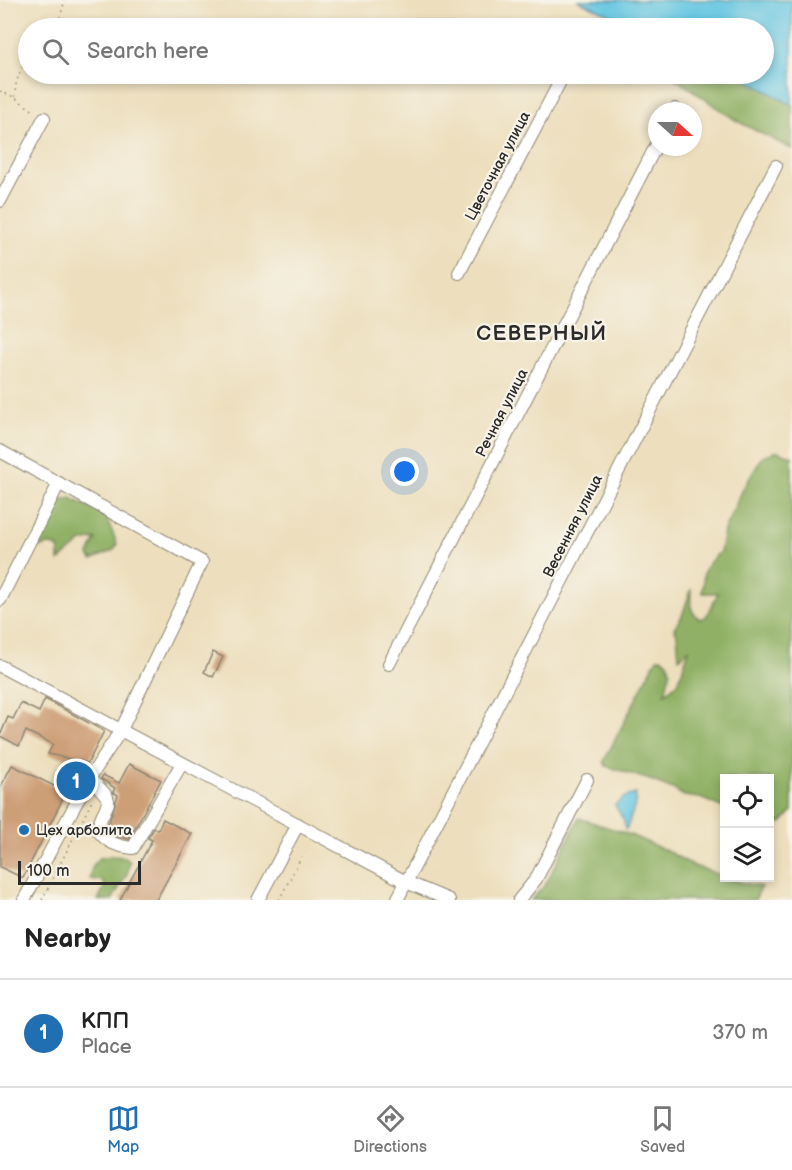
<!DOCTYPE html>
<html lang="en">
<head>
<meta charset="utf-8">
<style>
	:root { --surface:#fff; --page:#f2f2f2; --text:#222; --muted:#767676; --line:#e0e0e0; --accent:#1f6fb2 }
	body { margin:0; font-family:"Balsamiq Sans",sans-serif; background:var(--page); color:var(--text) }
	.controls { position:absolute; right:18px; bottom:18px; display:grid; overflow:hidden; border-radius:0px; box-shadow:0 3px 9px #0003 }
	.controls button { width:54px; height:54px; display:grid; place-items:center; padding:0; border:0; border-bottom:2px solid var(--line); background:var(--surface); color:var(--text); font:30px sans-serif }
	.compass { position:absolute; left:648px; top:102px; width:54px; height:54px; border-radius:50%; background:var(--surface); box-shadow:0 3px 9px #0003; rotate:111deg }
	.scale { position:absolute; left:18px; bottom:15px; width:123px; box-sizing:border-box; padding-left:6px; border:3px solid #2b2b2b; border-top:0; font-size:16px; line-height:21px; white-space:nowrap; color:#2b2b2b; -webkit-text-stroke:4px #f7f3e8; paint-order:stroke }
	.you { position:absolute; left:405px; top:472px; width:21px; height:21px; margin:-15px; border:4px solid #fff; border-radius:50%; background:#1a73e8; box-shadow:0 0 0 9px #1a73e833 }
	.badge { display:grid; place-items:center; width:39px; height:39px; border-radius:50%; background:var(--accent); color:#fff; font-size:20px; font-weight:700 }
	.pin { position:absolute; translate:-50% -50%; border:3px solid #fff; box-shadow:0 2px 6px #0006 }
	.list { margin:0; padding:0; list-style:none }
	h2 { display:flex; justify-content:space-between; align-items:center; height:78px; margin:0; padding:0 24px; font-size:26px }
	h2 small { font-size:20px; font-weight:400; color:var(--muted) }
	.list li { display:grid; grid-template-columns:39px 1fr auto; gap:18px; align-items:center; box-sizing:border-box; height:108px; padding:0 24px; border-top:2px solid var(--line) }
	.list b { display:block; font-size:22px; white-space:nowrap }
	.list p { margin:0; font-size:20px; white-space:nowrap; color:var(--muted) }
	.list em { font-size:20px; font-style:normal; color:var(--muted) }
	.icon { flex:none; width:33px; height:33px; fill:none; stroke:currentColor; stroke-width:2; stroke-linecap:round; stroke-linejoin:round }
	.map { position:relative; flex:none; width:792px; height:900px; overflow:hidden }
	.search { position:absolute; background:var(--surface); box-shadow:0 3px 9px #0003; left:18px; right:18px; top:18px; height:66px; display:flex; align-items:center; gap:15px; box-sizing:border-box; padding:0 21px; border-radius:33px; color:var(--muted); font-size:22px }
	.sheet { height:186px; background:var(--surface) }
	nav { display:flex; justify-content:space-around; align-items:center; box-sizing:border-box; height:84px; border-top:2px solid var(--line); background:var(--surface); font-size:16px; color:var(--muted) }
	nav a { display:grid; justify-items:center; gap:3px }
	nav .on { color:var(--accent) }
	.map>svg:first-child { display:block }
	.forest { fill:#90b165; stroke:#5e6e48; stroke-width:1.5 }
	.water { fill:#64c6e2; stroke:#487886; stroke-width:1.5 }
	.building { fill:#cd9f77 }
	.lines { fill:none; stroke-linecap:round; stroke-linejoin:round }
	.minor-casing { stroke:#8c8574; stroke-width:14 }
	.path { stroke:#8c8574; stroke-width:1.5; stroke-dasharray:1.5 4.5; stroke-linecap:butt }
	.minor { stroke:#fff; stroke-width:12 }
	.poi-dot { fill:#1f6fb2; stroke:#f7f3e8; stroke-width:2 }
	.labels { text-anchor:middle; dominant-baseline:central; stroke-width:4.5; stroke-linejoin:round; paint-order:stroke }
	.street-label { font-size:15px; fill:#2b2b2b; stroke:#f7f3e8 }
	.poi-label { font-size:15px; fill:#2b2b2b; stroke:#f7f3e8; text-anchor:start }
	.district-label { font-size:21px; font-weight:bold; letter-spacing:1.5px; fill:#2b2b2b; stroke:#f7f3e8 }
</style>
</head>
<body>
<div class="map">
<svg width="792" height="900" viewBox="0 0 792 900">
	<rect width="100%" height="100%" fill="#f7f3e8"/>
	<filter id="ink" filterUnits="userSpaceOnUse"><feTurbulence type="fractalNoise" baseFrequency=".0167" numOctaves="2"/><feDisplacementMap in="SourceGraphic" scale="12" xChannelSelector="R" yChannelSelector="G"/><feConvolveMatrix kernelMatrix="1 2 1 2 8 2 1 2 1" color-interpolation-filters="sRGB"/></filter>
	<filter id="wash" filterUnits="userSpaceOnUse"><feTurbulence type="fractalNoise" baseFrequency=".008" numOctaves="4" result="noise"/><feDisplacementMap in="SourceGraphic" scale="24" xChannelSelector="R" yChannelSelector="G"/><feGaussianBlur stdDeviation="1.35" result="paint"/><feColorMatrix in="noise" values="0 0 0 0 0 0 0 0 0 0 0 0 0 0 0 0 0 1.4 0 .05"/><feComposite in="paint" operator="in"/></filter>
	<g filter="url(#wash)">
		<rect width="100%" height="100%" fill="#eddfbd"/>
		<!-- forest -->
		<path class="forest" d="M 669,74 L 737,74 L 792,105 L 792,149 L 737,121 Z
			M 777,451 L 792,456 L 792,811 L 783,822 L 776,825 L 770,822 L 770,778 L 724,778 L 724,808 L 700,798 L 684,796 L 673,789 L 653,781 L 606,766 L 604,761 L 657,658 L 662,658 L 668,662 L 670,672 L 665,693 L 678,683 L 689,650 L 679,658 L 677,634 L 674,628 L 682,616 L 691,589 C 691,602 688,612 700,619 L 706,617 L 718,593 L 702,593 L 704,572 L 708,564 L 720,552 L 724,530 L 744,487 L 763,456 Z
			M 71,498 L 106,516 L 117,544 L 114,550 L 92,560 L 89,555 L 96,539 L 82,542 L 59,561 L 59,550 L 56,546 L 49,545 L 40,547 L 35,542 L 56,502 Z
			M 579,818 L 628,834 L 667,851 L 694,866 L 724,876 L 724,878 L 761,887 L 755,900 L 531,900 L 545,885 Z
			M 111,856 L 124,857 L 130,862 L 127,874 L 112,900 L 98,900 L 105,886 L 102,881 L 90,879 L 92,867 L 99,858 Z"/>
		<!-- water -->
		<path class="water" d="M 577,0 L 792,0 L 792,105 L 737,74 L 764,74 L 764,28 L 640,28 Z
			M 636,794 L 635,805 L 627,828 L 625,829 L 624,821 L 615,805 L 625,797 Z"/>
		<g id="blocks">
			<!-- building -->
			<path class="building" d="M 213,652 L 223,657 L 213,677 L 204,672 Z
				M 45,699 L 104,731 L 88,763 L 48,754 L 53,744 L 26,731 L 19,746 L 0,736 L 8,717 L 13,719 L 21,703 L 39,712 Z
				M 129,764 L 161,780 L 129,839 L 116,836 L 107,828 L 118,795 L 113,792 L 115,788 L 101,779 L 103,775 L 119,783 Z
				M 12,765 L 66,792 L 23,878 L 0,867 L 0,788 Z
				M 163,819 L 192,834 L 156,900 L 120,900 L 152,840 L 148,838 L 154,828 L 158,830 Z"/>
		</g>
	</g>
	<g filter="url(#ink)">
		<use href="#blocks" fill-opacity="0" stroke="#8c8574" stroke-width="1.5"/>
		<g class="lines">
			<defs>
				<path id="minor" d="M 674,111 L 675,109
					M 0,201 L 44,118
					M 459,273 L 564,74
					M 0,451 L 202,562 L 121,730 L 89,779 L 24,900
					M 0,600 L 59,483
					M 389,664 L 657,144
					M 0,666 L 406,882 L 449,900
					M 89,779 C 123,807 102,800 98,830 C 107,843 117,846 133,848 L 182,763
					M 258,900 L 298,824
					M 397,900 L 776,166
					M 519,900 L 536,879 L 587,780"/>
			</defs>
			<!-- minor casing -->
			<use href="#minor" class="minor-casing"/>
			<!-- path -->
			<path class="path" d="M 54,28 L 59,21 L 65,0
				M 0,91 L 14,97 L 35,112
				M 15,97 C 15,82 19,71 28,59
				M 42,900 L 92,801
				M 279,900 L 304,852"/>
			<!-- minor -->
			<use href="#minor" class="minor"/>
		</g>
	</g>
	<!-- markers -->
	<circle class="poi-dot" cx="24" cy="830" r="6"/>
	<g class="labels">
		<!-- street labels -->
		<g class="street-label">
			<text transform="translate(498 166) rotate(-62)">Цветочная улица</text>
			<text transform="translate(502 413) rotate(-63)">Речная улица</text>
			<text transform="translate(573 526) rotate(-63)">Весенняя улица</text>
		</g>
		<!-- poi labels -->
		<g class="poi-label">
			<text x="36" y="830">Цех арболита</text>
		</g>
		<!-- district labels -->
		<g class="district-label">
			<text x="542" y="333">СЕВЕРНЫЙ</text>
		</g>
	</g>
</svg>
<div class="controls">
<button><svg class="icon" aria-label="locate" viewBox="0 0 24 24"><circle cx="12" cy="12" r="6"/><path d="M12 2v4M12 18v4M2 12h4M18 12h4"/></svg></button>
<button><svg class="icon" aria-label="layers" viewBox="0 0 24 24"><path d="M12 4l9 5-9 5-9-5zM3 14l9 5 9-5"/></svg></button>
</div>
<svg class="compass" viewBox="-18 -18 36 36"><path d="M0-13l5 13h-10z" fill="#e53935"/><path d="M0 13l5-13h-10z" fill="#767676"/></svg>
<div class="scale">100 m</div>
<div class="you"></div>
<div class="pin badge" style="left:76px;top:781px">1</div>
<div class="search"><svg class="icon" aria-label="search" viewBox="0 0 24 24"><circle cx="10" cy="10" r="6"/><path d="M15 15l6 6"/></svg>Search here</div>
</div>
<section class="sheet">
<h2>Nearby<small></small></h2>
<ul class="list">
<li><span class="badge">1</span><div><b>КПП</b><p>Place</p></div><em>370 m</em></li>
</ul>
</section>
<nav>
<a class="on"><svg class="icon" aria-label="map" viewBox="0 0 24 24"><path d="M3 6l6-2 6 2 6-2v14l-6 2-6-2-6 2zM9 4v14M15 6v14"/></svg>Map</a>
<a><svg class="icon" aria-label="directions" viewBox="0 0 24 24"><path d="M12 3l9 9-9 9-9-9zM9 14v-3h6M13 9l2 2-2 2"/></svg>Directions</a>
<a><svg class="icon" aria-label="saved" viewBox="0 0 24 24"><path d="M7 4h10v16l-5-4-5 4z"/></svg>Saved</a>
</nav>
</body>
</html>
